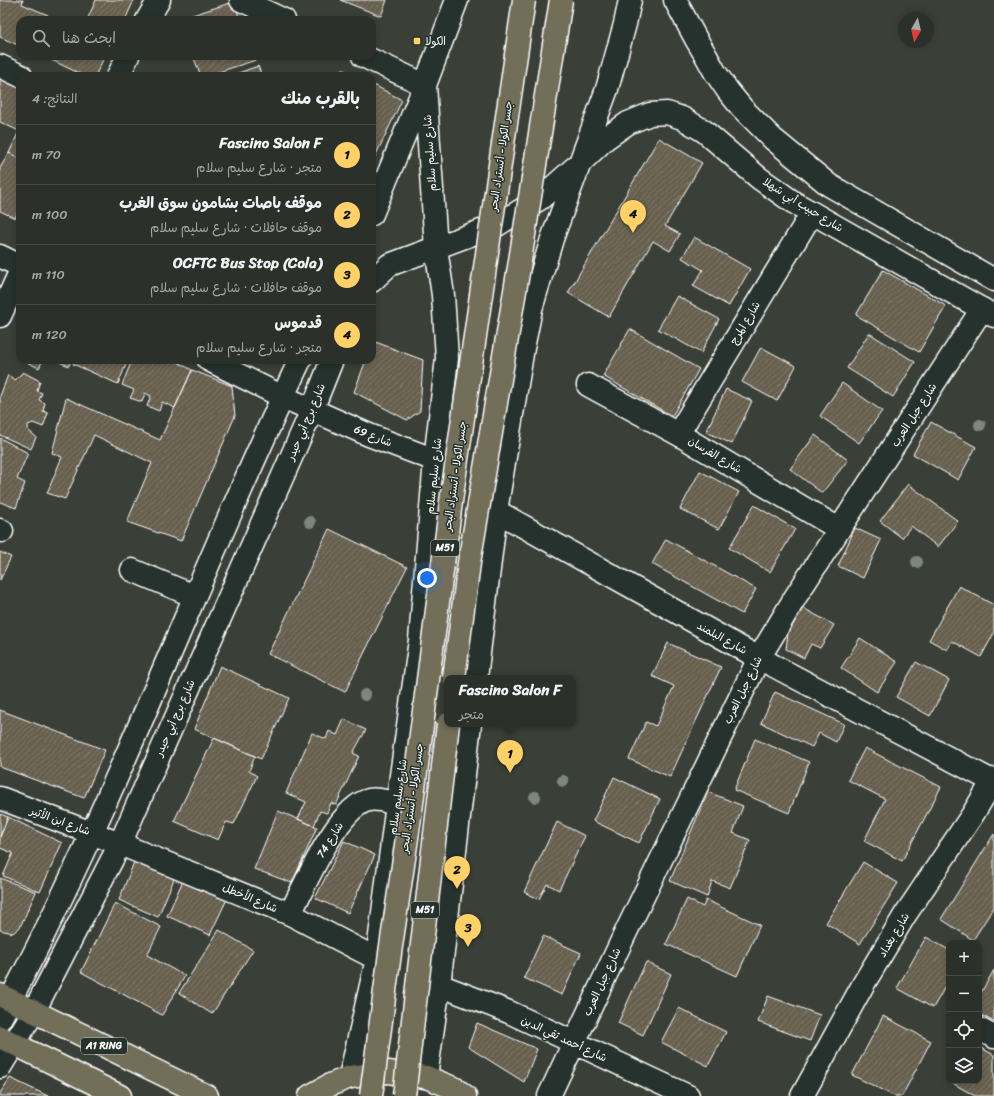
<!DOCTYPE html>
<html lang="ar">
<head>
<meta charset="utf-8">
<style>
	:root { --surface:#2c302a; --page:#343832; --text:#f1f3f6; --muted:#a6a9a8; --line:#484b47; --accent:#ffd166 }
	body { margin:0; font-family:Sriracha,"Playpen Sans Arabic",sans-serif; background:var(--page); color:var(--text); direction:rtl }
	.controls { position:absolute; right:12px; bottom:12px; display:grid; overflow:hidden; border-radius:8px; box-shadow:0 2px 6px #0003 }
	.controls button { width:36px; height:36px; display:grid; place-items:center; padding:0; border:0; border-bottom:1px solid var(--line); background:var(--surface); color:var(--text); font:20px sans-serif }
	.compass { position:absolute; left:898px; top:12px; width:36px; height:36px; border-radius:50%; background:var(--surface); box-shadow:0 2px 6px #0003; rotate:188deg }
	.you { position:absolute; left:427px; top:578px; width:14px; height:14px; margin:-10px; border:3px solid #fff; border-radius:50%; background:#1a73e8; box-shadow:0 0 0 6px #1a73e833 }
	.badge { display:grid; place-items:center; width:26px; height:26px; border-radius:50%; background:var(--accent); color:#111; font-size:13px; font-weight:700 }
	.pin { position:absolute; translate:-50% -33px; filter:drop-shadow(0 1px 2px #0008) }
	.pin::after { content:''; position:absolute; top:21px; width:14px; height:12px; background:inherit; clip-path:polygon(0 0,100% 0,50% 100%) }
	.popup { position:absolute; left:444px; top:675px; width:132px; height:52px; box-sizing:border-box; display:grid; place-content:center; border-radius:8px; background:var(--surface); filter:drop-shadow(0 1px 3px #0005); font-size:13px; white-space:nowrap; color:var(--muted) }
	.popup b { font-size:15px; color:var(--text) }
	.popup::after { content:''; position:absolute; left:50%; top:100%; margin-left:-8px; border:8px solid transparent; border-top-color:var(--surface) }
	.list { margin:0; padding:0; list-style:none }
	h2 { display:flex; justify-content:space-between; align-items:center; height:52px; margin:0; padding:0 16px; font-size:17px }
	h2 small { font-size:13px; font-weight:400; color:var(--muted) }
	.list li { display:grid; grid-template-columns:26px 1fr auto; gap:12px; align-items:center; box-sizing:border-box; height:60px; padding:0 16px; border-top:1px solid var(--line) }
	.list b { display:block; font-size:15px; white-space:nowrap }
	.list p { margin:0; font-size:13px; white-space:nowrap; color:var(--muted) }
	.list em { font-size:13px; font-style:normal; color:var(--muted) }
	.icon { flex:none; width:22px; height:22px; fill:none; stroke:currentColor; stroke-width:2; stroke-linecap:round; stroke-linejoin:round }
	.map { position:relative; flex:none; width:994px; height:1096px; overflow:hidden; direction:ltr }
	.search { position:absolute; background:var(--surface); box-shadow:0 2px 6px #0003; left:16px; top:16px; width:360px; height:44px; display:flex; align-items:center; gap:10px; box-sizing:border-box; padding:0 14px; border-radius:12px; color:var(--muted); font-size:15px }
	.panel { position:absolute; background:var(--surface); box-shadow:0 2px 6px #0003; left:16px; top:72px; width:360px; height:292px; border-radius:12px; direction:rtl }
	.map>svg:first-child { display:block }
	.building { fill:url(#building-hatch); stroke:#fff }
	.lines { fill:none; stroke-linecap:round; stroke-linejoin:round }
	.street-casing { stroke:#fff; stroke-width:25 }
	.secondary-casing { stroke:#fff; stroke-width:25 }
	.primary-casing { stroke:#fff; stroke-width:25 }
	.highway-casing { stroke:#fff; stroke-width:25 }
	.street { stroke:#26332d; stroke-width:22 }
	.secondary { stroke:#26332d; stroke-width:22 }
	.primary { stroke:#726e59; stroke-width:22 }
	.highway { stroke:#726e59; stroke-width:22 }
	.highway-bridge-casing { stroke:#fff; stroke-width:25; stroke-linecap:butt }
	.highway-bridge { stroke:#726e59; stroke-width:22 }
	.tree { fill:#7f867b }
	.poi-dot { fill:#ffd166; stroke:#26332d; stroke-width:1.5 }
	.labels { text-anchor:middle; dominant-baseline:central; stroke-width:3; stroke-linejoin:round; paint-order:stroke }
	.shield { fill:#26332d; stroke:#bec2c0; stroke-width:1 }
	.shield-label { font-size:10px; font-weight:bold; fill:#fff }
	.poi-label { font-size:11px; fill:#fff; stroke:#26332d; text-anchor:start }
	.street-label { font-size:11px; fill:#fff; stroke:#26332d }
</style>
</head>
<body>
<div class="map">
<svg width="994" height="1096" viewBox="0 0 994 1096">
	<defs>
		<pattern id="building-hatch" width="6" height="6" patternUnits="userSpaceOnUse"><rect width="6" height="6" fill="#676050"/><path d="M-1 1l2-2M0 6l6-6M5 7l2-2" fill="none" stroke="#7e786a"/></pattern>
	</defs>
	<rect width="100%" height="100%" fill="#3a4038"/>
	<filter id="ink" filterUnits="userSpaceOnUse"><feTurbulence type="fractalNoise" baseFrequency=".025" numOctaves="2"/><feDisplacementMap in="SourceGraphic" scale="8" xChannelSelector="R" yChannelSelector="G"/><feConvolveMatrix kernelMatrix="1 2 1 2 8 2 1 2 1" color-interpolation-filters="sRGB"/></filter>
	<g filter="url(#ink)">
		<!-- building -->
		<path class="building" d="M 0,0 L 23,0 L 22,4 L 48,15 L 46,20 L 20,20 L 20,46 L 0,37 Z
			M 96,0 L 134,0 L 125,20 L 87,20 Z
			M 340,0 L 387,0 L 381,16 Z
			M 233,2 L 241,20 L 177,20 Z
			M 43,56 L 105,56 L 95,76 L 85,76 Z
			M 193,56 L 254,56 L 256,60 L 206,76 L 201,76 Z
			M 258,66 L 262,76 L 230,76 Z
			M 342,69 L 355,76 L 339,76 Z
			M 0,78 L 13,85 L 16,79 L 20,80 L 20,159 L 9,153 L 19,131 L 0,122 Z
			M 372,84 L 402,100 L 372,163 Z
			M 659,138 L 702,163 L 665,226 L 680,234 L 670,251 L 653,241 L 609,317 L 568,293 Z
			M 9,153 L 20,159 L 20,207 L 15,218 L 0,211 L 0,168 Z
			M 694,237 L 750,269 L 729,306 L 693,286 L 703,270 L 682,258 Z
			M 883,270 L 946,306 L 919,352 L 856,315 Z
			M 677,296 L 719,319 L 701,353 L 658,329 Z
			M 630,329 L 699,369 L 672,416 L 603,376 Z
			M 869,333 L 915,362 L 893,397 L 847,368 Z
			M 373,341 L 423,360 L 420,411 L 407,420 L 354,392 L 366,360 L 372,360 Z
			M 761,347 L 796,366 L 777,401 L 742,382 Z
			M 22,360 L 43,360 L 39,368 Z
			M 54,360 L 71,360 L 69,366 Z
			M 74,360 L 128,360 L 118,384 L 73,364 Z
			M 132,360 L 174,360 L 192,370 L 175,408 L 162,402 L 159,411 L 147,406 L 151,396 L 145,393 L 142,402 L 130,398 L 134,390 L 122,385 Z
			M 192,370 L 232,386 L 235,416 L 181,541 L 127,522 L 152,463 L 94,435 L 65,499 L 47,493 L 62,457 L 52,453 L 66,398 L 160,440 Z
			M 23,372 L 40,381 L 37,391 L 42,393 L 39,400 L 45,403 L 43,411 L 48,413 L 43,427 L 33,423 L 28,425 L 28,430 L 36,437 L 31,449 L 0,435 L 0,396 L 8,375 L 15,380 Z
			M 842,383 L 882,411 L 859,443 L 820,416 Z
			M 726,389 L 752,401 L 732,444 L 706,432 Z
			M 931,422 L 976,447 L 958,480 L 913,454 Z
			M 815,435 L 848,460 L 822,493 L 790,469 Z
			M 0,438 L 28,453 L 17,479 L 25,483 L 16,508 L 0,502 Z
			M 700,471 L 739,492 L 719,529 L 680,509 Z
			M 908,484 L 958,521 L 938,547 L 911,526 L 902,538 L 880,521 Z
			M 754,505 L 795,529 L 770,572 L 729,548 Z
			M 855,528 L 881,540 L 863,578 L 838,566 Z
			M 329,529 L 407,567 L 345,692 L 268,654 Z
			M 666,539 L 756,589 L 742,614 L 652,564 Z
			M 0,552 L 11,557 L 0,580 Z
			M 959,586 L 994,605 L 994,633 L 981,657 L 952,641 L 947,650 L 929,640 Z
			M 803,608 L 834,625 L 820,648 L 811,644 L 804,658 L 786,649 L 788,633 Z
			M 860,638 L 897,662 L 877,692 L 841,668 Z
			M 668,643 L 721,667 L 670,777 L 629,759 L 646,722 L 656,726 L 674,686 L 652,676 Z
			M 916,662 L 949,680 L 930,716 L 896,697 Z
			M 220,666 L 289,698 L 261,759 L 194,729 Z
			M 775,692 L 844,724 L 836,742 L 819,733 L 812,747 L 761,723 Z
			M 0,710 L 105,750 L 84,798 L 0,767 Z
			M 344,719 L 366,730 L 353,753 L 359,756 L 336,805 L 331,803 L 327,813 L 320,811 L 314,826 L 298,819 L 306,802 L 286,793 L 312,733 L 326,739 L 329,731 L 337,735 Z
			M 214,738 L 255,756 L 249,771 L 257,776 L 234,824 L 226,822 L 218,840 L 174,821 Z
			M 755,739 L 809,762 L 789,813 L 734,790 Z
			M 865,748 L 941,787 L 902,861 L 864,841 L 885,799 L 848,780 Z
			M 614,777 L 660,799 L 639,843 L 593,821 Z
			M 708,792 L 743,806 L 733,833 L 750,840 L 730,888 L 712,881 L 707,897 L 670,881 Z
			M 278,811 L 317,827 L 292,883 L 254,869 Z
			M 0,814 L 8,817 L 0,837 Z
			M 8,817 L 62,843 L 40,892 L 3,876 L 13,853 L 0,848 L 0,837 Z
			M 557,822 L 585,836 L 559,890 L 547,884 L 539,899 L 524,892 Z
			M 994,834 L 994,907 L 973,940 L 941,919 Z
			M 344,841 L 375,855 L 348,913 L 315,898 Z
			M 136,857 L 176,874 L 158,917 L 119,900 Z
			M 863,862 L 898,883 L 860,944 L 826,923 Z
			M 185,876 L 228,897 L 210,935 L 167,916 Z
			M 0,878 L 36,892 L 20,927 L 13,933 L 0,930 Z
			M 687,899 L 703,907 L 706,900 L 760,925 L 737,976 L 666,944 Z
			M 115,903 L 161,927 L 147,955 L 185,976 L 162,1015 L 81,972 Z
			M 219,930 L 253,950 L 212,1014 L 179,993 Z
			M 543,936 L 581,953 L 562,995 L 524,978 Z
			M 926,937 L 949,950 L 949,980 L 933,1008 L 897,988 Z
			M 646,962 L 671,974 L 643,1035 L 618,1023 Z
			M 994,970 L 994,1022 L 979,1014 L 979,996 Z
			M 768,996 L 820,1015 L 810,1041 L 758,1022 Z
			M 679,1008 L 726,1032 L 708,1066 L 661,1042 Z
			M 883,1016 L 931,1041 L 902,1096 L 894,1096 L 852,1075 Z
			M 477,1023 L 537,1049 L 524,1082 L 468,1047 Z
			M 979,1047 L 994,1055 L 994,1096 L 975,1096 L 954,1084 L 955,1081 L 979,1081 Z
			M 10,1078 L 48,1096 L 0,1096 L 0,1093 Z"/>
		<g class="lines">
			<defs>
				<path id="street" d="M 147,20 L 159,0
					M 0,66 L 21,76
					M 118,76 L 128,56
					M 0,256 L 20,266
					M 0,316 L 20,272
					M 209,360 L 283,397 L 369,435 L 435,460
					M 588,385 L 678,434 L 839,529
					M 678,434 L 812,213
					M 496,511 L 759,658 L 994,782
					M 0,530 L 2,531
					M 132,570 L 194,596
					M 0,798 L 120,844 L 290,914 L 377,959
					M 290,914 C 304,887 338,806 369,800 C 378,798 388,802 397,804
					M 439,985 L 509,1012 L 688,1096
					M 979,1029 L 994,1037
					M 549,1096 L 625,934 L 759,658 L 796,596 L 982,309
					M 802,1096 L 864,983 L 905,915 L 973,814 L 994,779"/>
				<path id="secondary" d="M 241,0 L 284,20
					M 675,0 L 696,39 L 705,54 L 715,72 L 728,91 L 742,108 L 773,139 L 829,185 L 994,280
					M 363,56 L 425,85
					M 372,214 L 425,85 L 457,0
					M 372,281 L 389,265 L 497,225 L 541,198 L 580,163 L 605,139 L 628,123 L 650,114 L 667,113 L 682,118 L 704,131 L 759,178 L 793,202 L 994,316
					M 476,678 L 496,511 L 523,348 L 531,309 L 552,239 L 607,89 L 625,24 L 630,0
					M 0,1019 C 115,806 196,578 300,360
					M 0,1067 L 34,1011 L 120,844 L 312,410 L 332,360
					M 350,1077 L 377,959 L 397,804 L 420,640 L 435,460 L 447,358 L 443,295 L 436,248 L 425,85
					M 426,1077 L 439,985 L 470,724"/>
				<path id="primary" d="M 350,1077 L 388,1072 L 425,1077"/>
				<path id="highway" d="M 0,995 L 207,1096
					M 0,1037 L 120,1096
					M 426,1077 L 456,1089 L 465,1096
					M 310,1096 L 330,1085 L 350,1077"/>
			</defs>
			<!-- street casing -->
			<use href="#street" class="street-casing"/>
			<!-- secondary casing -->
			<use href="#secondary" class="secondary-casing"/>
			<!-- primary casing -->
			<use href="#primary" class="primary-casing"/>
			<!-- highway casing -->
			<use href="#highway" class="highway-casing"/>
			<!-- street -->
			<use href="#street" class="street"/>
			<!-- secondary -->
			<use href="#secondary" class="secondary"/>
			<!-- primary -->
			<use href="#primary" class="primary"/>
			<!-- highway -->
			<use href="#highway" class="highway"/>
			<defs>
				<path id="highway-bridge" d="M 454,678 L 469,563 L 519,267 L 561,0
					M 371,1096 L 390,953 L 411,811 L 452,494 L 524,0
					M 404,1096 L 448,724"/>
			</defs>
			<!-- highway-bridge casing -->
			<use href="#highway-bridge" class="highway-bridge-casing"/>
			<!-- highway-bridge -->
			<use href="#highway-bridge" class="highway-bridge"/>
		</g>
		<!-- trees -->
		<g class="tree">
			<circle cx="980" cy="425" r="6"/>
			<circle cx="310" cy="522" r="6"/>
			<circle cx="917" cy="562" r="6"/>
			<circle cx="365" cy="695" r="6"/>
			<circle cx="563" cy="781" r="6"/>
			<circle cx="535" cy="797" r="6"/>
		</g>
	</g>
	<!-- markers -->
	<rect class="poi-dot" x="413" y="37" width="8" height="8" rx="2"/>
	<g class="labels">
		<!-- shield labels -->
		<g class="shield">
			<rect x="431" y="540" width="28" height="16" rx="3"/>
			<rect x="411" y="902" width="28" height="16" rx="3"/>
			<rect x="81" y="1038" width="46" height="16" rx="3"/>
		</g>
		<g class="shield-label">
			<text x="445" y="548">M51</text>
			<text x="425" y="910">M51</text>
			<text x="104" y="1046">A1 RING</text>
		</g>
		<!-- poi labels -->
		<g class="poi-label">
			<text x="425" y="41">الكولا</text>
		</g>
		<!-- street labels -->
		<g class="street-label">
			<text transform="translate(430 153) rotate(-94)">شارع سليم سلام</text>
			<text transform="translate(501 156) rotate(-82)">جسر الكولا - أتستراد البحر</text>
			<text transform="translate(803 205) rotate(32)">شارع حبيب أبي شهلا</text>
			<text transform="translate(745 323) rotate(-59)">شارع المرج</text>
			<text transform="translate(914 415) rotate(-57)">شارع جبل العرب</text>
			<text transform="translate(306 422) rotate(-67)">شارع برج أبي حيدر</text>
			<text transform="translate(373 436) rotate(22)">شارع 69</text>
			<text transform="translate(715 455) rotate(31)">شارع الفرسان</text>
			<text transform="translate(434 476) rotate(-84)">شارع سليم سلام</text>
			<text transform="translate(455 476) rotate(-82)">جسر الكولا - أتستراد البحر</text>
			<text transform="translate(722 638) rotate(29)">شارع البلمند</text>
			<text transform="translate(743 690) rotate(-64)">شارع جبل العرب</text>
			<text transform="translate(175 718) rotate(-66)">شارع برج أبي حيدر</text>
			<text transform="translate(398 797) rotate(-82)">شارع سليم سلام</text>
			<text transform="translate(412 798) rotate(-82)">جسر الكولا - أتستراد البحر</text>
			<text transform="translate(60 821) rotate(20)">شارع ابن الأثير</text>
			<text transform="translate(330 840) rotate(-58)">شارع 74</text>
			<text transform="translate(250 898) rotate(23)">شارع الأخطل</text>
			<text transform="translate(894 935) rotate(-59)">شارع بغداد</text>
			<text transform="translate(602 982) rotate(-65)">شارع جبل العرب</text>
			<text transform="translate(564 1039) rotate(25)">شارع أحمد تقي الدين</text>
		</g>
	</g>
</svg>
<div class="controls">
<button>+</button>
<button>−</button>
<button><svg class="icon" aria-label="locate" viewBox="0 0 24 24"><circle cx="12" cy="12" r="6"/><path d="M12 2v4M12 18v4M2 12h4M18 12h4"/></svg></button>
<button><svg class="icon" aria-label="layers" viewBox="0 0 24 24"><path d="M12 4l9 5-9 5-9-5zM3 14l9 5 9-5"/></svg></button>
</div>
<svg class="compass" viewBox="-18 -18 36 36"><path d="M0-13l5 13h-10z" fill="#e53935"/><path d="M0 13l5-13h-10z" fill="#a6a9a8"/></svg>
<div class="you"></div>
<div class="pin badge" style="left:510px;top:773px">1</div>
<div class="popup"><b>Fascino Salon F</b>متجر</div>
<div class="pin badge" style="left:457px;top:889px">2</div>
<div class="pin badge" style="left:468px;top:947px">3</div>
<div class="pin badge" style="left:633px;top:233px">4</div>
<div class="search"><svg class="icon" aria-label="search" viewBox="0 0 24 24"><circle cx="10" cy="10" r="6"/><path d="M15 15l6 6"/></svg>ابحث هنا</div>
<section class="panel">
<h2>بالقرب منك<small>النتائج: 4</small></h2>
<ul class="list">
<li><span class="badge">1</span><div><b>Fascino Salon F</b><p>متجر · شارع سليم سلام</p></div><em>70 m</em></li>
<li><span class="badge">2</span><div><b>موقف باصات بشامون سوق الغرب</b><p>موقف حافلات · شارع سليم سلام</p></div><em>100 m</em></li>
<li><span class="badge">3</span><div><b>OCFTC Bus Stop (Cola)</b><p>موقف حافلات · شارع سليم سلام</p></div><em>110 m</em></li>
<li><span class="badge">4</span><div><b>قدموس</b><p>متجر · شارع سليم سلام</p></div><em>120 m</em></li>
</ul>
</section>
</div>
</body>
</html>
